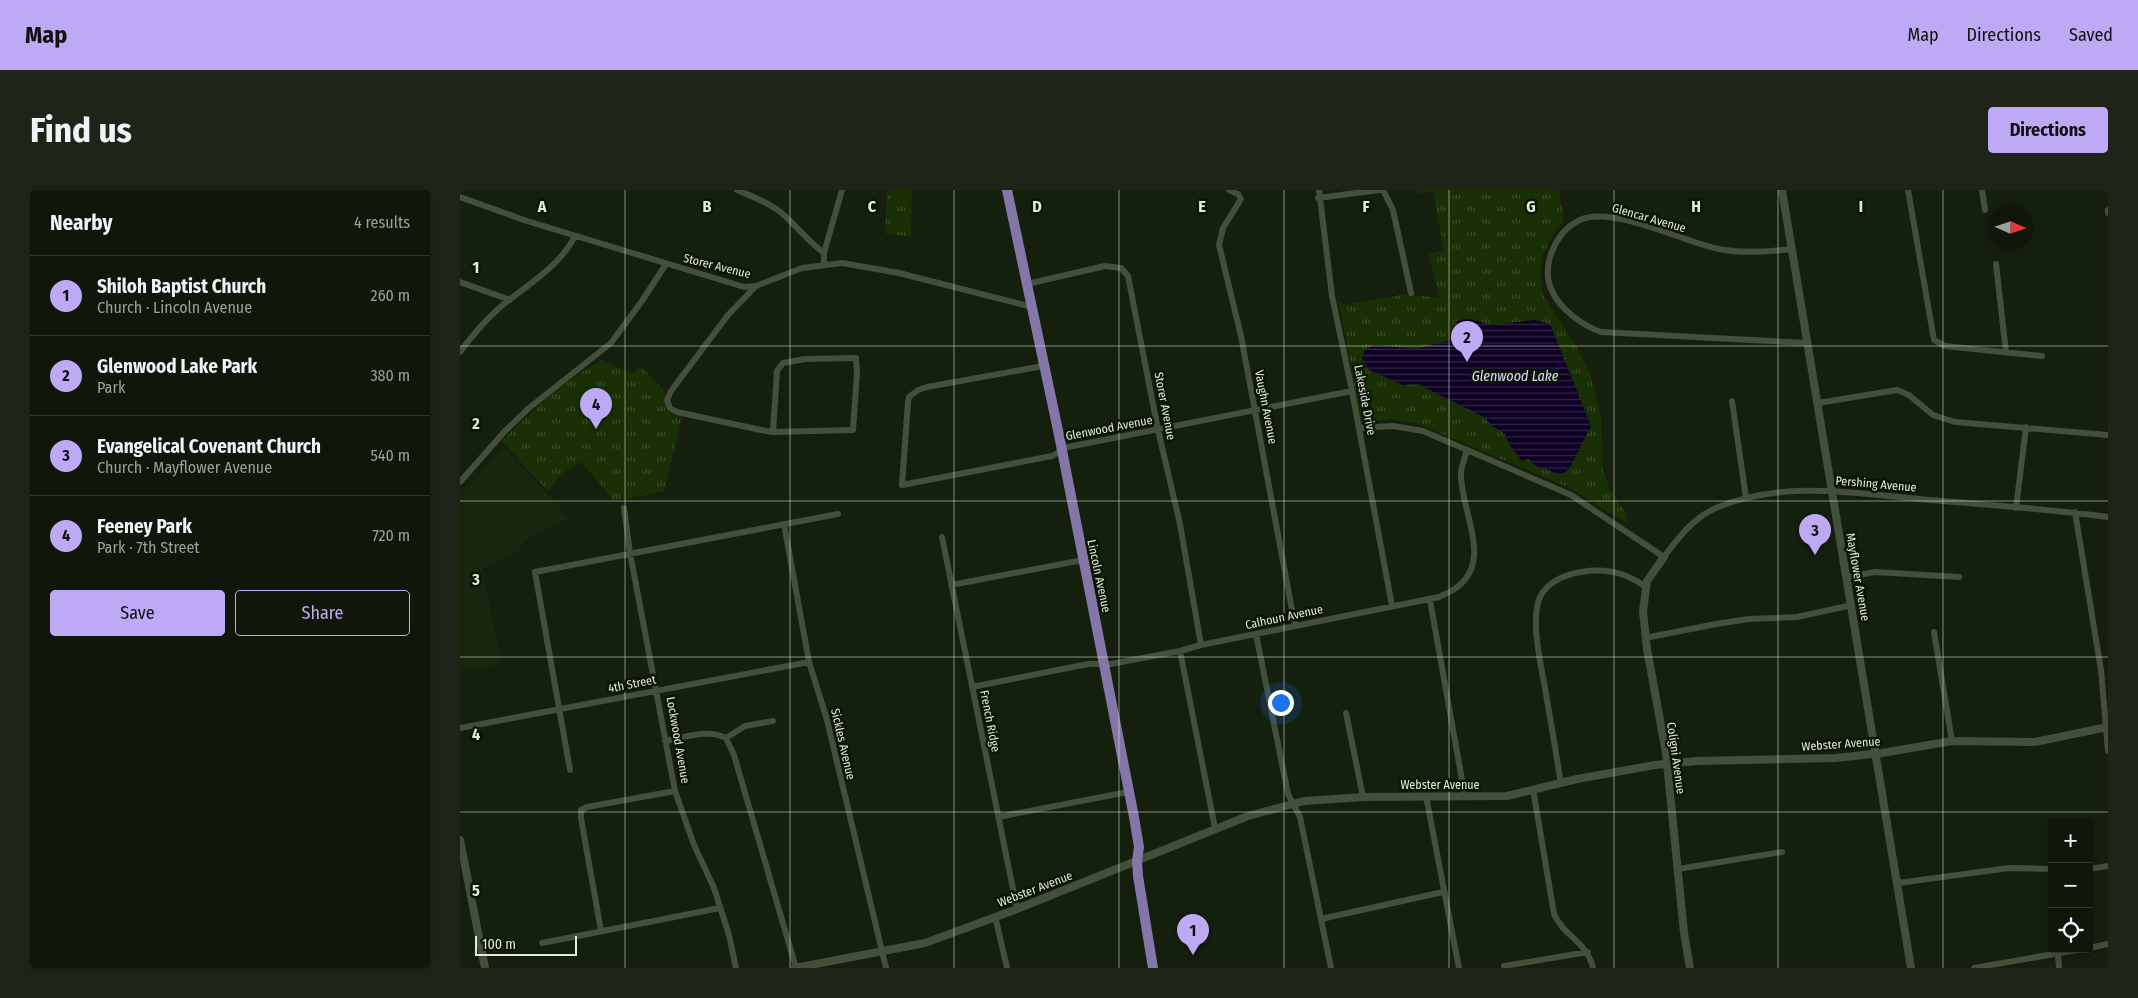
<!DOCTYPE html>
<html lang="en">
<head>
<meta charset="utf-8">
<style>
	:root { --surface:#10170a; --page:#1e2418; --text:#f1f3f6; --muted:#9c9f9c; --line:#30362b; --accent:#bea9f5 }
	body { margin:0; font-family:"Fira Sans Condensed",sans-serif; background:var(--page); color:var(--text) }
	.controls { position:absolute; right:15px; bottom:15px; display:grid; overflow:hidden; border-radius:5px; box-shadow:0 2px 8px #0003 }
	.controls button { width:45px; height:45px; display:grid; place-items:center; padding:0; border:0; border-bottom:1px solid var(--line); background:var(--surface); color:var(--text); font:25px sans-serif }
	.compass { position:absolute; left:1528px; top:15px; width:45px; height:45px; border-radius:50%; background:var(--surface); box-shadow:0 2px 8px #0003; rotate:93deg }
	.scale { position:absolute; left:15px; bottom:12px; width:102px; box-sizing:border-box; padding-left:5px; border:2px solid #e2eadd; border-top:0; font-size:14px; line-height:18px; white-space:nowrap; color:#e2eadd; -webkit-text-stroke:4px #0c1605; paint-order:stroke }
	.you { position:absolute; left:820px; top:512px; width:18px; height:18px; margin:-12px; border:4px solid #fff; border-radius:50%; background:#1a73e8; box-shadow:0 0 0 8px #1a73e833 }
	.badge { display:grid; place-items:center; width:32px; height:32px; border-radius:50%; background:var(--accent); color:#111; font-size:16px; font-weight:700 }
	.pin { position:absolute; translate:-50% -41px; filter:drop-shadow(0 1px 2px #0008) }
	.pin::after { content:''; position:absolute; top:26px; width:18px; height:15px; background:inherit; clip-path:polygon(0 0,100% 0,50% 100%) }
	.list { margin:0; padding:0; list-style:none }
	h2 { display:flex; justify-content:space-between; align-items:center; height:65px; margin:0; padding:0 20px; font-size:21px }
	h2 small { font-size:16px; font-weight:400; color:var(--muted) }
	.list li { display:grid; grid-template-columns:32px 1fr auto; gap:15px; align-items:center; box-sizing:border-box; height:80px; padding:0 20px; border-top:1px solid var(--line) }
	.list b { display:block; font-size:19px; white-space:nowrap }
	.list p { margin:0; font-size:16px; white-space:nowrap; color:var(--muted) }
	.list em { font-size:16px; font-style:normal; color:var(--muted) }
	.actions { display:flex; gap:10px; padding:15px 20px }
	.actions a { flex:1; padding:11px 0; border:1px solid var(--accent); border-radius:5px; text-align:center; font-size:18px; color:var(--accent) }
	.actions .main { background:var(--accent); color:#111 }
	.icon { flex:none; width:28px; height:28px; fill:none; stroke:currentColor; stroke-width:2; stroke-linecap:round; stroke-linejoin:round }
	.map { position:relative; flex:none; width:1648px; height:778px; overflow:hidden; border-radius:5px }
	header { display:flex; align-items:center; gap:30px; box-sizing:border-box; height:70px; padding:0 25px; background:var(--accent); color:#111 }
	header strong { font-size:24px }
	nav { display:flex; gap:28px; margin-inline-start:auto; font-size:18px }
	.intro { display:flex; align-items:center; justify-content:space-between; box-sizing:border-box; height:120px; padding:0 30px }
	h1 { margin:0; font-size:35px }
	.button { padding:12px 22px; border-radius:5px; background:var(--accent); color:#111; font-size:18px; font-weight:700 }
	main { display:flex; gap:30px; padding:0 30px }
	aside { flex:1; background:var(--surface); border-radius:5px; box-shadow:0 2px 8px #0003 }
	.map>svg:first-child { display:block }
	.built { fill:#18260d }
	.grass { fill:url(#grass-tufts) }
	.water { fill:url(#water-rules) }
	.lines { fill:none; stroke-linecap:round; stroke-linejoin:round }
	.minor { stroke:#434f3b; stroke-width:6 }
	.tertiary { stroke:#434f3b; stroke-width:8 }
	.primary { stroke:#8377a8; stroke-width:10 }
	.grid { fill:none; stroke:#e2eadd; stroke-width:1; stroke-opacity:0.55 }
	.labels { text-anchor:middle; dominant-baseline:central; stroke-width:5; stroke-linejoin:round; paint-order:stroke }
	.street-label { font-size:12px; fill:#e2eadd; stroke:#0c1605 }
	.water-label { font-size:14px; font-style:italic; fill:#e1d9fd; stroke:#0c1605 }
	.grid-label { font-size:16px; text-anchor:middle; font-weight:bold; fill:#e2eadd; stroke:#0c1605; stroke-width:5; stroke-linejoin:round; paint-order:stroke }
</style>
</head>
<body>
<header>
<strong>Map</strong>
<nav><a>Map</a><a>Directions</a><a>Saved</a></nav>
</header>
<div class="intro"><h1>Find us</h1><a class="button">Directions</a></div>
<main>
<aside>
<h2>Nearby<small>4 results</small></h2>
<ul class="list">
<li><span class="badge">1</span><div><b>Shiloh Baptist Church</b><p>Church · Lincoln Avenue</p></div><em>260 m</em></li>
<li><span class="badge">2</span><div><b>Glenwood Lake Park</b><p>Park</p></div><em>380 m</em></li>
<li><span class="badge">3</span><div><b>Evangelical Covenant Church</b><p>Church · Mayflower Avenue</p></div><em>540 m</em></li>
<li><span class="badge">4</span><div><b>Feeney Park</b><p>Park · 7th Street</p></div><em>720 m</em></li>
</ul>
<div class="actions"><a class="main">Save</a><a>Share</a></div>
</aside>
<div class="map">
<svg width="1648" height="778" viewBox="0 0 1648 778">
	<defs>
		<pattern id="grass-tufts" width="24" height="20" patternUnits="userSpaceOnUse" patternTransform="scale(1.25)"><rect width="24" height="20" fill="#192f04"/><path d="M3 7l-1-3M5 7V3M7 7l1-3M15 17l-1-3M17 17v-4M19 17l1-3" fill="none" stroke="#3a4d28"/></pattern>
		<pattern id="water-rules" width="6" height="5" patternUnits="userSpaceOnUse" patternTransform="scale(1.25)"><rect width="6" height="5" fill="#0f0126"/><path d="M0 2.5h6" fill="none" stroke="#322645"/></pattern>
	</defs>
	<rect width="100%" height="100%" fill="#151f0d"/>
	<!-- built -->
	<path class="built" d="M 43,256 L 110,329 L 93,335 L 69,348 L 54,365 L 22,379 L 42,474 L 0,481 L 0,301 L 20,285 Z"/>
	<!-- grass -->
	<path class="grass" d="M 427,0 L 452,0 L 451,47 L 425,43 Z
		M 957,0 L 1099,0 L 1104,31 L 1094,42 L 1084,63 L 1080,81 L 1083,105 L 1115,154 L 1131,186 L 1141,227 L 1143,282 L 1150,299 L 1168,326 L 1167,331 L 1163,331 L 1110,298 L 958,234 L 934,229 L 904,232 L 900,229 L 879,111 L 883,115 L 890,114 L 947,104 L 979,108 L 969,64 L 984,60 L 973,2 L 957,3 Z
		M 141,170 L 173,184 L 181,176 L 205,202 C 202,217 208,222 222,228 L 204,301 L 168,309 L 153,310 L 122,272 L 102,284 L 89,300 L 86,299 L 41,251 C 72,222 103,191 141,170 Z"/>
	<!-- water -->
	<path class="water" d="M 1008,129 L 1033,135 L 1075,130 L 1090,134 L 1131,236 L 1110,278 L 1104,283 L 1099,284 L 1076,276 L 1068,269 L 1062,271 L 1050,255 L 1044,243 L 1032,236 L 1024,227 L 958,194 L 943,195 L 909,180 L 902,168 L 905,159 L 915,155 L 955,159 L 992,150 L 997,131 Z"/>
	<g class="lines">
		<!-- minor -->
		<path class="minor" d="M 277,0 C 293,7 311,13 325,26 C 338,38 349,52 364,63
			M 769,0 L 778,4 L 781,9 L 763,38 L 759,55 L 781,146 L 835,436
			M 859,0 L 872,106 L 892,201 L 932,416
			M 923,0 L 933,20 L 951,103
			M 1448,0 L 1474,150 L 1485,156 L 1582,166
			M 1522,0 L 1525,20
			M 0,7 L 67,31 L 284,97 L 296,96 L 342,78 L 382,73 L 439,83 L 572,117
			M 858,8 L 919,0
			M 1648,20 L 1648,23
			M 1332,59 C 1308,62 1283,64 1259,59 C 1223,52 1153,15 1120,30 C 1096,41 1080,76 1092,101 C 1100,119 1123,136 1141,142 L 1347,153
			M 364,74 L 364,63 L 382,0
			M 1536,74 L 1546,162
			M 0,92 L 50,110
			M 567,94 L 645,76 L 661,78 L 668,86 L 698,240 L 720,334 L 741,455
			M 296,96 L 268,125 L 211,201 L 207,210 L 210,218 L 217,222 L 306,241 L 313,242 L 393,240 L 397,183 L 396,168 L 345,169 L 323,173 L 317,181 L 313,242
			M 0,162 C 11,147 24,132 38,119 C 66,95 98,79 115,46
			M 583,176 L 467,197 L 458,200 L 449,207 L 448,212 L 442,295 L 592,266 L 608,257 L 892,201
			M 1272,211 L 1286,308
			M 1358,213 L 1437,200 L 1449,205 L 1473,225 L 1495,232 L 1648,245
			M 899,238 L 933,236 L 963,241 L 1111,305 L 1204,367 C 1218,348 1233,328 1256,318 C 1324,289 1399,304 1470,310 C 1529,315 1589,319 1648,327
			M 0,292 L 45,241 L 69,218 L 151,153 L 182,111 L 206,74
			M 164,318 L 170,363 L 215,601 L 234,655 L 254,698 L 269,745 L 276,778
			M 1556,318 L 1566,237
			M 1615,322 L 1641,480 L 1648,561
			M 324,334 L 349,472 L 367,530 L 426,778
			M 482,347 L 557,719
			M 1387,387 L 1415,382 L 1499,387
			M 491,395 L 623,370
			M 970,410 L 1005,607
			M 1474,442 L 1492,551
			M 796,444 L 828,604 L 840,627 L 871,778
			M 1185,448 L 1256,434 L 1289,429 L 1337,427 L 1392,415
			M 720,461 L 755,638
			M 512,497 L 628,474 L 651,474 L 720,461 L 741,455 L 979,407 C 985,404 991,402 996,398 C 1035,370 999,319 1001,282 C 1002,275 1005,267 1007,260
			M 886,523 L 903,607
			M 0,538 L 349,472
			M 266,548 L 285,536 L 313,531
			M 205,551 C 224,548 248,538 266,548 L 274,565 L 336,778
			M 110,580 L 75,382 L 378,324
			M 1101,593 C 1096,565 1092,537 1087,510 C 1083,482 1069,433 1080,407 C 1087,392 1106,384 1121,382 C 1146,378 1165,382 1186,397
			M 1073,599 L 1094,724 C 1104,747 1127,751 1133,778
			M 966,606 L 999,778
			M 538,627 L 668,602
			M 1218,679 L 1322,662
			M 1629,679 L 1648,676
			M 1438,693 L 1549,678 L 1592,679
			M 535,726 L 547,778
			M 861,729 L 983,702
			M 141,741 L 121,628 L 121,620 L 127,617 L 215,601
			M 82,753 L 260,718
			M 1629,758 L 1648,754
			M 1598,764 L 1599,778
			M 1044,776 L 1128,762
			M 1514,778 L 1623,759"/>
		<!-- tertiary -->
		<path class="tertiary" d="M 1322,0 L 1451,778
			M 1204,367 L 1187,391 L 1183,421 L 1187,459 L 1206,563 L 1224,743 L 1230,778
			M 0,650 L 25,778
			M 335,778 L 465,753 L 557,719 L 788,626 L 844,611 L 903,607 L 1047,606 L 1117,589 L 1195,575 L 1237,571 L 1375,568 L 1422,563 L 1492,551 L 1575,552 L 1648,537"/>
		<!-- primary -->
		<path class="primary" d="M 547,0 L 599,245 L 674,627 L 679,657 L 677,671 L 678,686 L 693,778"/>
	</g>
	<!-- grid -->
	<path class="grid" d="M 165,0 L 165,778M 330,0 L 330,778M 494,0 L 494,778M 659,0 L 659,778M 824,0 L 824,778M 989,0 L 989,778M 1154,0 L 1154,778M 1318,0 L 1318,778M 1483,0 L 1483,778M 0,156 L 1648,156M 0,311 L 1648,311M 0,467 L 1648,467M 0,622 L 1648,622"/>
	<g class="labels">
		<!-- street labels -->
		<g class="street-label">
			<text transform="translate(1189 28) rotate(16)">Glencar Avenue</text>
			<text transform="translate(257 76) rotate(14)">Storer Avenue</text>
			<text transform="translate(905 210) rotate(79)">Lakeside Drive</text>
			<text transform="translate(705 216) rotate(79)">Storer Avenue</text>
			<text transform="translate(806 217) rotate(79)">Vaughn Avenue</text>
			<text transform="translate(649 238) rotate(-11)">Glenwood Avenue</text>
			<text transform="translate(1416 294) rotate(5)">Pershing Avenue</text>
			<text transform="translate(639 386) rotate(78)">Lincoln Avenue</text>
			<text transform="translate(1398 387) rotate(80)">Mayflower Avenue</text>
			<text transform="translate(824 427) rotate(-12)">Calhoun Avenue</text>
			<text transform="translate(172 494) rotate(-11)">4th Street</text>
			<text transform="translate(530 531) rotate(79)">French Ridge</text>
			<text transform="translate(218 550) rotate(80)">Lockwood Avenue</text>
			<text transform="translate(383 554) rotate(77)">Sickles Avenue</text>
			<text transform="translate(1381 554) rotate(-4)">Webster Avenue</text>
			<text transform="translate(1216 568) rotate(82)">Coligni Avenue</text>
			<text x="980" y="595">Webster Avenue</text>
			<text transform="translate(575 699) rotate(-21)">Webster Avenue</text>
		</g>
		<!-- water labels -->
		<g class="water-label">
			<text x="1055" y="186">Glenwood Lake</text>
		</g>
	</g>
	<g class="grid-label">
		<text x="82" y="22">A</text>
		<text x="247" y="22">B</text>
		<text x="412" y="22">C</text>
		<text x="577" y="22">D</text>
		<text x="742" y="22">E</text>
		<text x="906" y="22">F</text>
		<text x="1071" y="22">G</text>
		<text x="1236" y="22">H</text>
		<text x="1401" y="22">I</text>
		<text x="16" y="83">1</text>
		<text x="16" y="239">2</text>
		<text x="16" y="395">3</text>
		<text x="16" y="550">4</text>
		<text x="16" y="706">5</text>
	</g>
</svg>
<div class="controls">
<button>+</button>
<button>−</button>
<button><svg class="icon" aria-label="locate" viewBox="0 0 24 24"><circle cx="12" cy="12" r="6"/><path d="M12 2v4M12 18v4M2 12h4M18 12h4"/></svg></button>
</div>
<svg class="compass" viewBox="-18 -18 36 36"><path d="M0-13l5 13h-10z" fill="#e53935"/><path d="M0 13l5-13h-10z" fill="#9c9f9c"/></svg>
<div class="scale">100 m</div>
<div class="you"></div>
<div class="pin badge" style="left:733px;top:765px">1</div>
<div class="pin badge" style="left:1007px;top:172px">2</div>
<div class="pin badge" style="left:1355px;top:365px">3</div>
<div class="pin badge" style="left:136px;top:239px">4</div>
</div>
</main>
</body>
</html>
